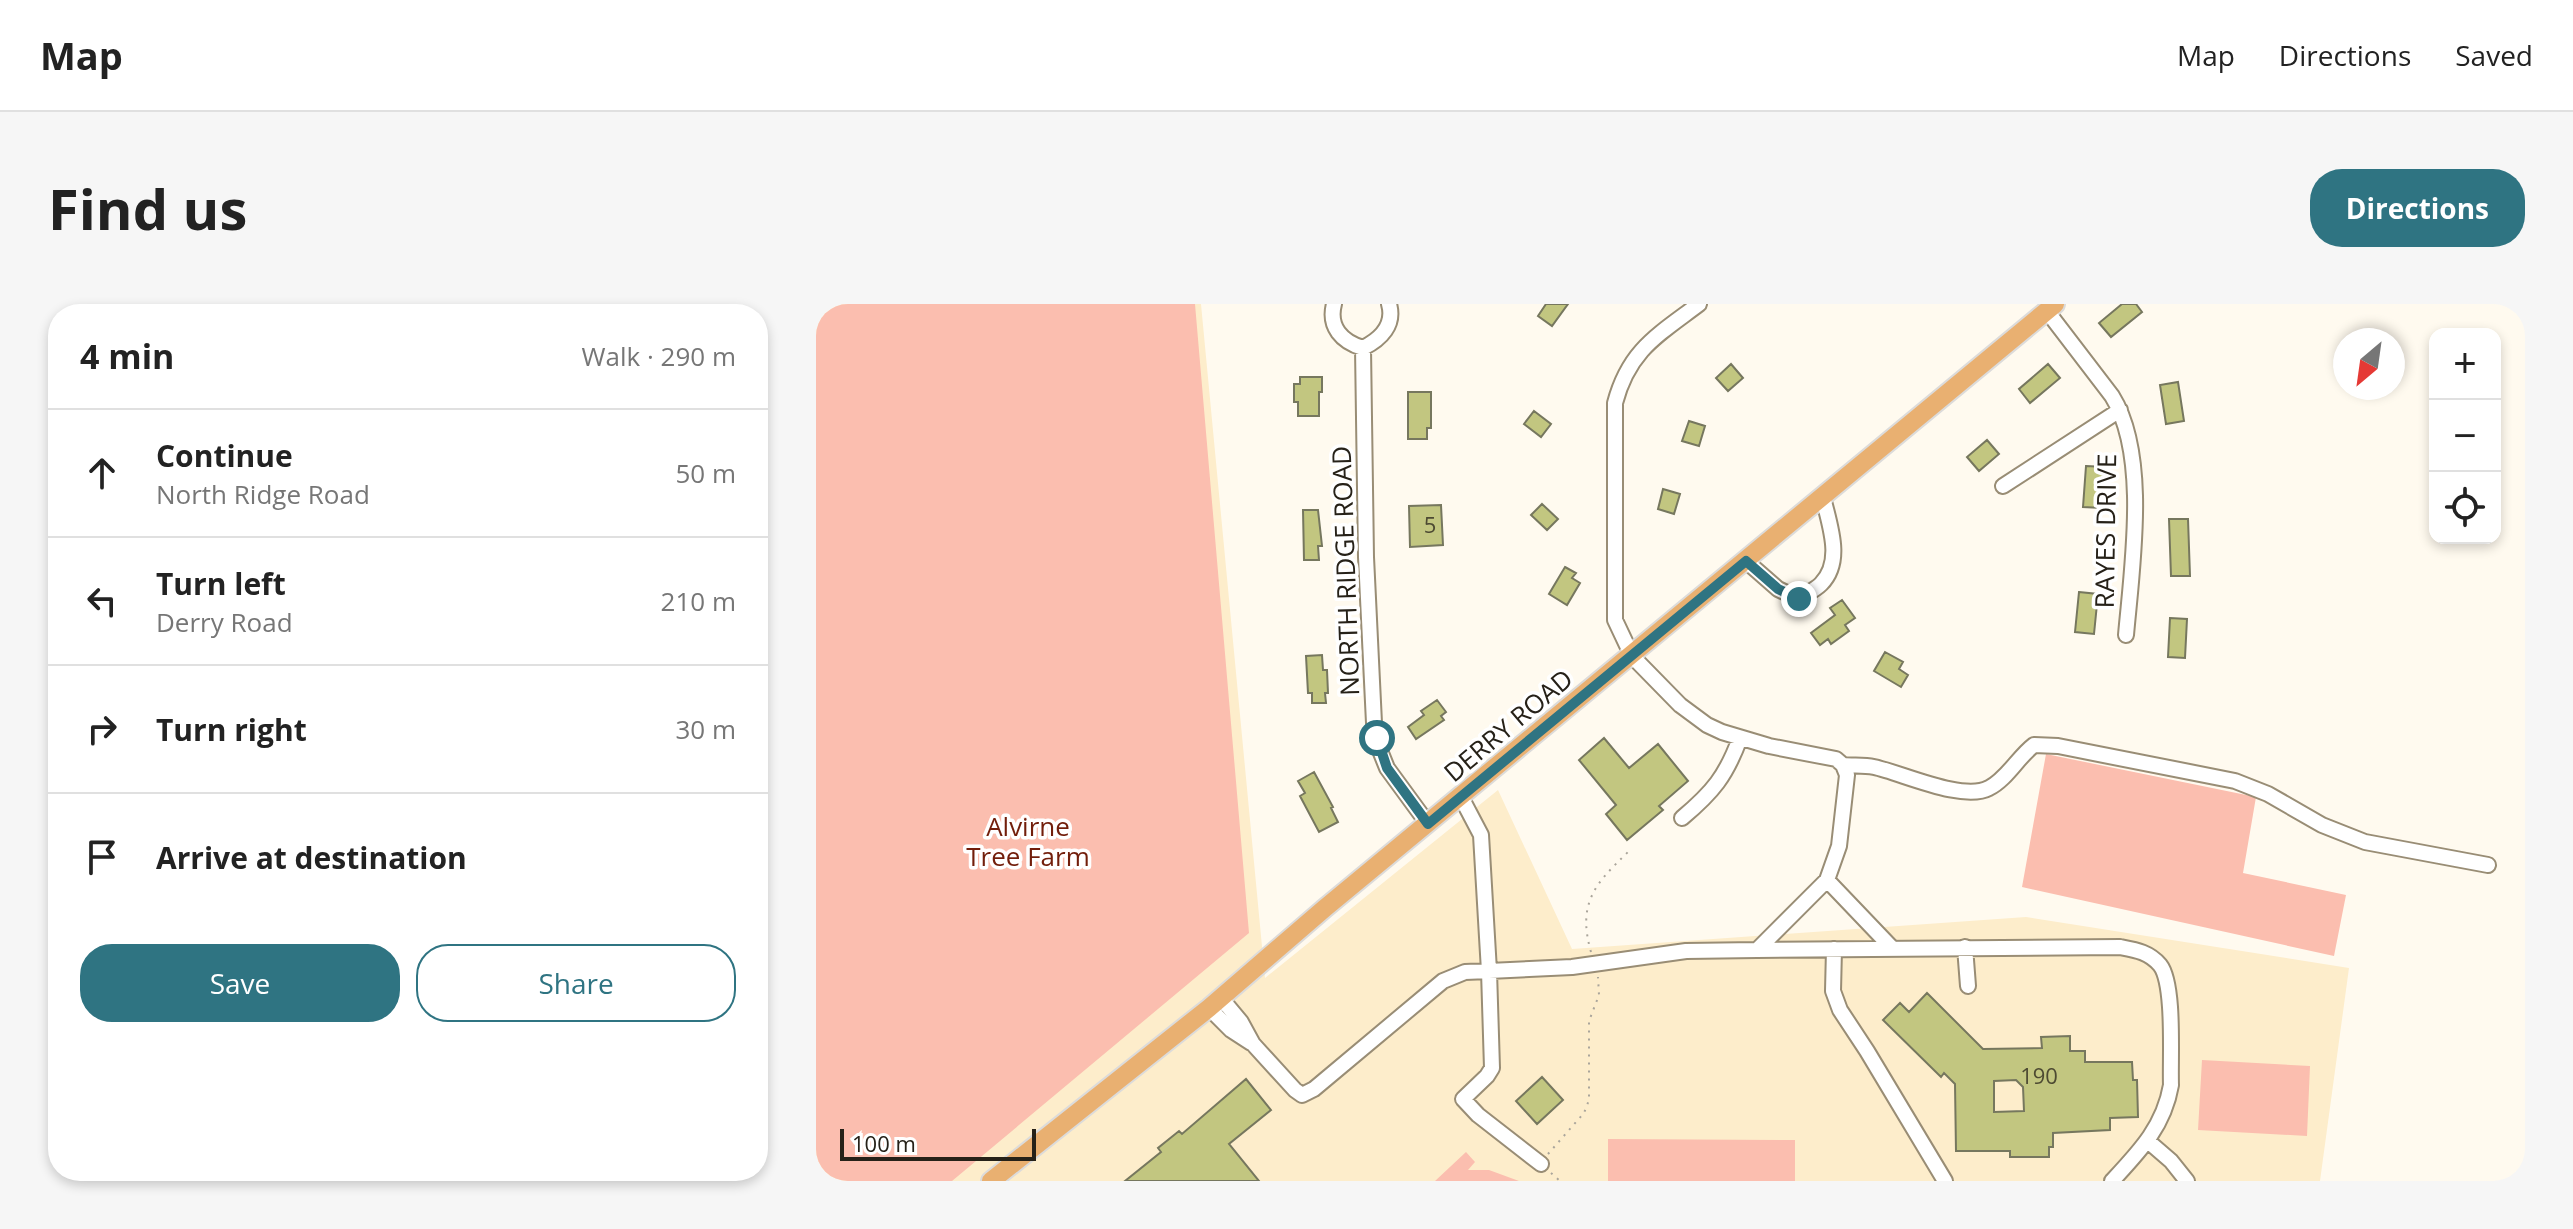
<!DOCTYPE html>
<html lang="en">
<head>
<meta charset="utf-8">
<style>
	:root { --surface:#fff; --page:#f6f6f6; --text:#222; --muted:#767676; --line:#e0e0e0; --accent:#2f7482 }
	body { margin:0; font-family:"Open Sans",sans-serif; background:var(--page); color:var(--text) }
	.controls { position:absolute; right:24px; top:24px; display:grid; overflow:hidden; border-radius:16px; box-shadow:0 4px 12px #0003 }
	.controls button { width:72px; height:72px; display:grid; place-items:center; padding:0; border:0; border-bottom:2px solid var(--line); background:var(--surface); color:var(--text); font:40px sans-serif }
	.compass { position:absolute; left:1517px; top:24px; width:72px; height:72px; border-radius:50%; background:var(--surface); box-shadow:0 4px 12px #0003; rotate:209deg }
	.scale { position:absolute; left:24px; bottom:20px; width:196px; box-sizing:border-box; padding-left:8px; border:4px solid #262118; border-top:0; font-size:22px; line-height:28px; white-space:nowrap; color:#262118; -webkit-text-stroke:6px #fff; paint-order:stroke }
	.stop { position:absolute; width:24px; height:24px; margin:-18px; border:6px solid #2f7482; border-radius:50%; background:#fff }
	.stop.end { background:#2f7482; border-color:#fff; box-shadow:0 2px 8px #0008 }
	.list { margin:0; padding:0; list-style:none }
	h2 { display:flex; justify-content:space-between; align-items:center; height:104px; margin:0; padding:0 32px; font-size:34px }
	h2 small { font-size:26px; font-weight:400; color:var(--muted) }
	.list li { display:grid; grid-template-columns:52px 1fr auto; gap:24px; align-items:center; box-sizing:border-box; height:128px; padding:0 32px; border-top:2px solid var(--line) }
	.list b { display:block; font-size:30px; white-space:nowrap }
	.list p { margin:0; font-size:26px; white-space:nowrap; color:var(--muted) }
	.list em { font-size:26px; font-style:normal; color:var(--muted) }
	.actions { display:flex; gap:16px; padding:24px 32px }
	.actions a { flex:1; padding:18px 0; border:2px solid var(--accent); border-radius:32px; text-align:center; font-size:28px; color:var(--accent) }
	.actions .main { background:var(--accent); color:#fff }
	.icon { flex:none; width:44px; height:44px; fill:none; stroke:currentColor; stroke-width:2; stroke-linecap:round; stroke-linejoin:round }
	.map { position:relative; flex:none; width:1709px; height:877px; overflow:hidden; border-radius:32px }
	header { display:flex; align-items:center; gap:48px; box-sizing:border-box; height:112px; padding:0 40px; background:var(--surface); border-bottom:2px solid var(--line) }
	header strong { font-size:38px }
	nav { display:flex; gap:44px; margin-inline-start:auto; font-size:28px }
	.intro { display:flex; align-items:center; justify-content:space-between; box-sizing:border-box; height:192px; padding:0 48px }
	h1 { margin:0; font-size:56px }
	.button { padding:20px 36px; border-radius:32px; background:var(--accent); color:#fff; font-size:28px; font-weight:700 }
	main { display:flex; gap:48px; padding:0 48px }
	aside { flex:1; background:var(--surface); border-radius:32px; box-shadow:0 4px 12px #0003 }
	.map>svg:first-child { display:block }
	.built { fill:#fdedcb }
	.green { fill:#fbbeaf }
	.building { fill:#c2c680; stroke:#76775e; stroke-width:2; fill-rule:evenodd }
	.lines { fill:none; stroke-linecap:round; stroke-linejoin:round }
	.minor-casing { stroke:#998d75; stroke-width:18 }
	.major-casing { stroke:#dcdbda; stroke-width:22 }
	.path { stroke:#aaa59b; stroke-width:2; stroke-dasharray:2 6; stroke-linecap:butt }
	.minor { stroke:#fff; stroke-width:14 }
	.major { stroke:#e9b071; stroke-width:18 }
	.route { stroke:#2f7482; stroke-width:10 }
	.labels { text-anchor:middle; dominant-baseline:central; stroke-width:7; stroke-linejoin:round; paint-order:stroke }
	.number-label { font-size:22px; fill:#4d4a32 }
	.street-label { font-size:26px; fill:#262118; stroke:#fff }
	.park-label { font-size:26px; fill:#721e0b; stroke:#fff }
</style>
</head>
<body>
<header>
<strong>Map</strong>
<nav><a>Map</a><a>Directions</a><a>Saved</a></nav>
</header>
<div class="intro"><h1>Find us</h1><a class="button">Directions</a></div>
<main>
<aside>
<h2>4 min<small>Walk · 290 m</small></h2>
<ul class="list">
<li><svg class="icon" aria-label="ahead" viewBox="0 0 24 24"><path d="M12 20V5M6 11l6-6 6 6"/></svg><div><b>Continue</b><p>North Ridge Road</p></div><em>50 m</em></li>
<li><svg class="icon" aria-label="left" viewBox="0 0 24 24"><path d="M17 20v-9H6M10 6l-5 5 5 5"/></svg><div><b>Turn left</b><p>Derry Road</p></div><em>210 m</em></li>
<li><svg class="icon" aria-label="right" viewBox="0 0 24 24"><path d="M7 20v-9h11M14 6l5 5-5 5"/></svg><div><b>Turn right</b></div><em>30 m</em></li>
<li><svg class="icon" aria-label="arrive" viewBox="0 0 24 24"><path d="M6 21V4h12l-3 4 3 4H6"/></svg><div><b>Arrive at destination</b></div></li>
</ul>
<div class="actions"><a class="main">Save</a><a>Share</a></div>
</aside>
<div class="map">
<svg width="1709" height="877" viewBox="0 0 1709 877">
	<rect width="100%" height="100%" fill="#fffaef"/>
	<!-- built -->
	<path class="built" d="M 0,0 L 385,0 L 449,674 L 682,486 L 756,645 L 1210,613 L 1533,664 L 1504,877 L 0,877 Z"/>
	<!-- green -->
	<path class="green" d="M 0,0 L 379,0 L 433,629 L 136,877 L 0,877 Z
		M 1230,450 L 1440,493 L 1427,569 L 1530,591 L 1518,652 L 1206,583 Z
		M 1386,756 L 1494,762 L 1491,832 L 1382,826 Z
		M 792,835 L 979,836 L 979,877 L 792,877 Z
		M 650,848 L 659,858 L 652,866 L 673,866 L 703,877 L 619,877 Z"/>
	<!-- building -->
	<path class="building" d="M 730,0 L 752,0 L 736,22 L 722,12 Z
		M 1306,0 L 1320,0 L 1326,8 L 1295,33 L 1283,19 Z
		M 915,60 L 927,74 L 912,87 L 900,74 Z
		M 1232,60 L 1244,74 L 1214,99 L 1203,85 Z
		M 484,73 L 506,73 L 506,88 L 503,88 L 503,112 L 482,112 L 482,98 L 478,98 L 478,80 L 484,80 Z
		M 1362,78 L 1368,117 L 1350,120 L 1344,81 Z
		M 592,88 L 615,88 L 615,124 L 611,124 L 611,135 L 592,135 Z
		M 718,107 L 735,120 L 725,133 L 708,120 Z
		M 873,117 L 889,122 L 883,142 L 866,137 Z
		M 1171,136 L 1183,150 L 1163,167 L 1151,153 Z
		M 1270,162 L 1289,163 L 1286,204 L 1267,203 Z
		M 847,185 L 864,190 L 858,210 L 842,205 Z
		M 726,200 L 742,215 L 731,226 L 715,211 Z
		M 625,201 L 627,241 L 594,243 L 593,202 Z
		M 487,206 L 502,206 L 506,242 L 502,242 L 503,256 L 488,256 Z
		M 1353,215 L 1372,215 L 1374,272 L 1355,272 Z
		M 749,263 L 760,269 L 756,274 L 764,279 L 751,301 L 733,290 Z
		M 1263,288 L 1282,290 L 1278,330 L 1259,328 Z
		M 1026,296 L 1039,314 L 1029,321 L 1033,327 L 1015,340 L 1012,335 L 1004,341 L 995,329 L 1019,311 L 1014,304 Z
		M 1354,314 L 1371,315 L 1369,354 L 1352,353 Z
		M 1069,348 L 1087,358 L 1083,365 L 1092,371 L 1085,383 L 1058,367 Z
		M 506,351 L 507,366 L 511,366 L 512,389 L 509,389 L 510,399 L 496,399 L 496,389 L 492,389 L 490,352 Z
		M 621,396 L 630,408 L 625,412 L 628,416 L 600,435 L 592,423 L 608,411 L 605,407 Z
		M 788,434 L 813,464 L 842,440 L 872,477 L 843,502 L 847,506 L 811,536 L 790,510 L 800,501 L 763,456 Z
		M 498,468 L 517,503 L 515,504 L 522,518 L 503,528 L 484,492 L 489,489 L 482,477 Z
		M 1111,689 L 1167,745 L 1226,744 L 1225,733 L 1254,732 L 1254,747 L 1269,747 L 1269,758 L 1316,758 L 1317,776 L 1321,776 L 1322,813 L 1294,814 L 1294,826 L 1237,829 L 1237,843 L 1233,843 L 1233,853 L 1194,853 L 1194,847 L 1140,847 L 1139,780 L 1128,769 L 1125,773 L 1067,716 L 1084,699 L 1093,708 ZM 1200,776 L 1207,783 L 1208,807 L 1178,808 L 1178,777 Z
		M 726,773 L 747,796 L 721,820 L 700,797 Z
		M 430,775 L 455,806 L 413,840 L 443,877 L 309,877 L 345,848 L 342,844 L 363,827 L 366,830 Z"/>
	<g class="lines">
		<defs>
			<path id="minor" d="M 518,0 C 512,23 526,38 547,44 C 565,35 579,21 573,0
				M 1231,7 L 1296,92 C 1333,151 1316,262 1310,331
				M 547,44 L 550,253 L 558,419 L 565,449 L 571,464 L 612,520
				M 1187,182 L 1304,106
				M 930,257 L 962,285 L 983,295 C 990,290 999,286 1005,280 C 1028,257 1013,220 1007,193
				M 1027,461 C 1037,462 1048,461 1058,463 C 1086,469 1147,498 1173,484 C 1191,475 1202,453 1218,441 L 1242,442 L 1419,477 L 1452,490 L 1506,521 L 1549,538 L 1672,561
				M 866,514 C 897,488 910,472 924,434
				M 1011,576 L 1075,643
				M 1149,643 L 1152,682
				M 1018,645 L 1017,687 L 1024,706 L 1051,747 L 1129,877
				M 941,646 L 1304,643 C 1320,646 1333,648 1344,661 C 1359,680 1354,755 1355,781 C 1348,822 1324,847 1296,877
				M 405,694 L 425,718 L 437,740 L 479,786 L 486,791 L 498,785 L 627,677 L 649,668 L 673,667 L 665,531 L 645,493
				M 393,704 L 415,726 L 435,739
				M 1333,838 L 1355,857 L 1371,877
				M 725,860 L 662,811 L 647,795 L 671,772 L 676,764 L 673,667 L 756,663 L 870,647 L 941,646 L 1011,576 L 1023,542 L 1031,471 L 1027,461 L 1020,455 L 953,442 L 906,428 L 891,421 L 864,401 L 816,352 L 799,316 L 799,99 C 813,46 842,31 883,0"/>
			<path id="major" d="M 175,877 L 393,704 L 509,604 L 1239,0"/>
		</defs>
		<!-- minor casing -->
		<use href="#minor" class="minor-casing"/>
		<!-- major casing -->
		<use href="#major" class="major-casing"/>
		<!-- path -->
		<path class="path" d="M 775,648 C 761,599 779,580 812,548
			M 732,850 L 768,809 L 773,796 L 773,717 L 783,691 L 782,673
			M 735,869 L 744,877"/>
		<!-- minor -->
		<use href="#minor" class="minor"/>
		<!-- major -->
		<use href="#major" class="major"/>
	</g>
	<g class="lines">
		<!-- route -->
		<path class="route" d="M 561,434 L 571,464 L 612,520 L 930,257 L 962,285 L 983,295"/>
	</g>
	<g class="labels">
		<!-- number labels -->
		<g class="number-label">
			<text x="614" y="220">5</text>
			<text x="1223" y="771">190</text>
		</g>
		<!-- street labels -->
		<g class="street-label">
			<text transform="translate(1289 227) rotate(-89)">RAYES DRIVE</text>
			<text transform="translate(529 267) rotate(-92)">NORTH RIDGE ROAD</text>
			<text transform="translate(692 421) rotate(-40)">DERRY ROAD</text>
		</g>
		<!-- park labels -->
		<g class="park-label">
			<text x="212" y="522">Alvirne<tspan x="212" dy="30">Tree Farm</tspan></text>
		</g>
	</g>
</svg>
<div class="controls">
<button>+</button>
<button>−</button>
<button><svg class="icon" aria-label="locate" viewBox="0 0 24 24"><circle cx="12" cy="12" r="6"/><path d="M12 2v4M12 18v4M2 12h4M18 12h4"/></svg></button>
</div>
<svg class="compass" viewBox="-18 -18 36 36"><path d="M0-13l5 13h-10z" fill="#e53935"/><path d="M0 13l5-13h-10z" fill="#767676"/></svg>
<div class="scale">100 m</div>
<div class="stop" style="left:561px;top:434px"></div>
<div class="stop end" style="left:983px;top:295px"></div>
</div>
</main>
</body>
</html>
